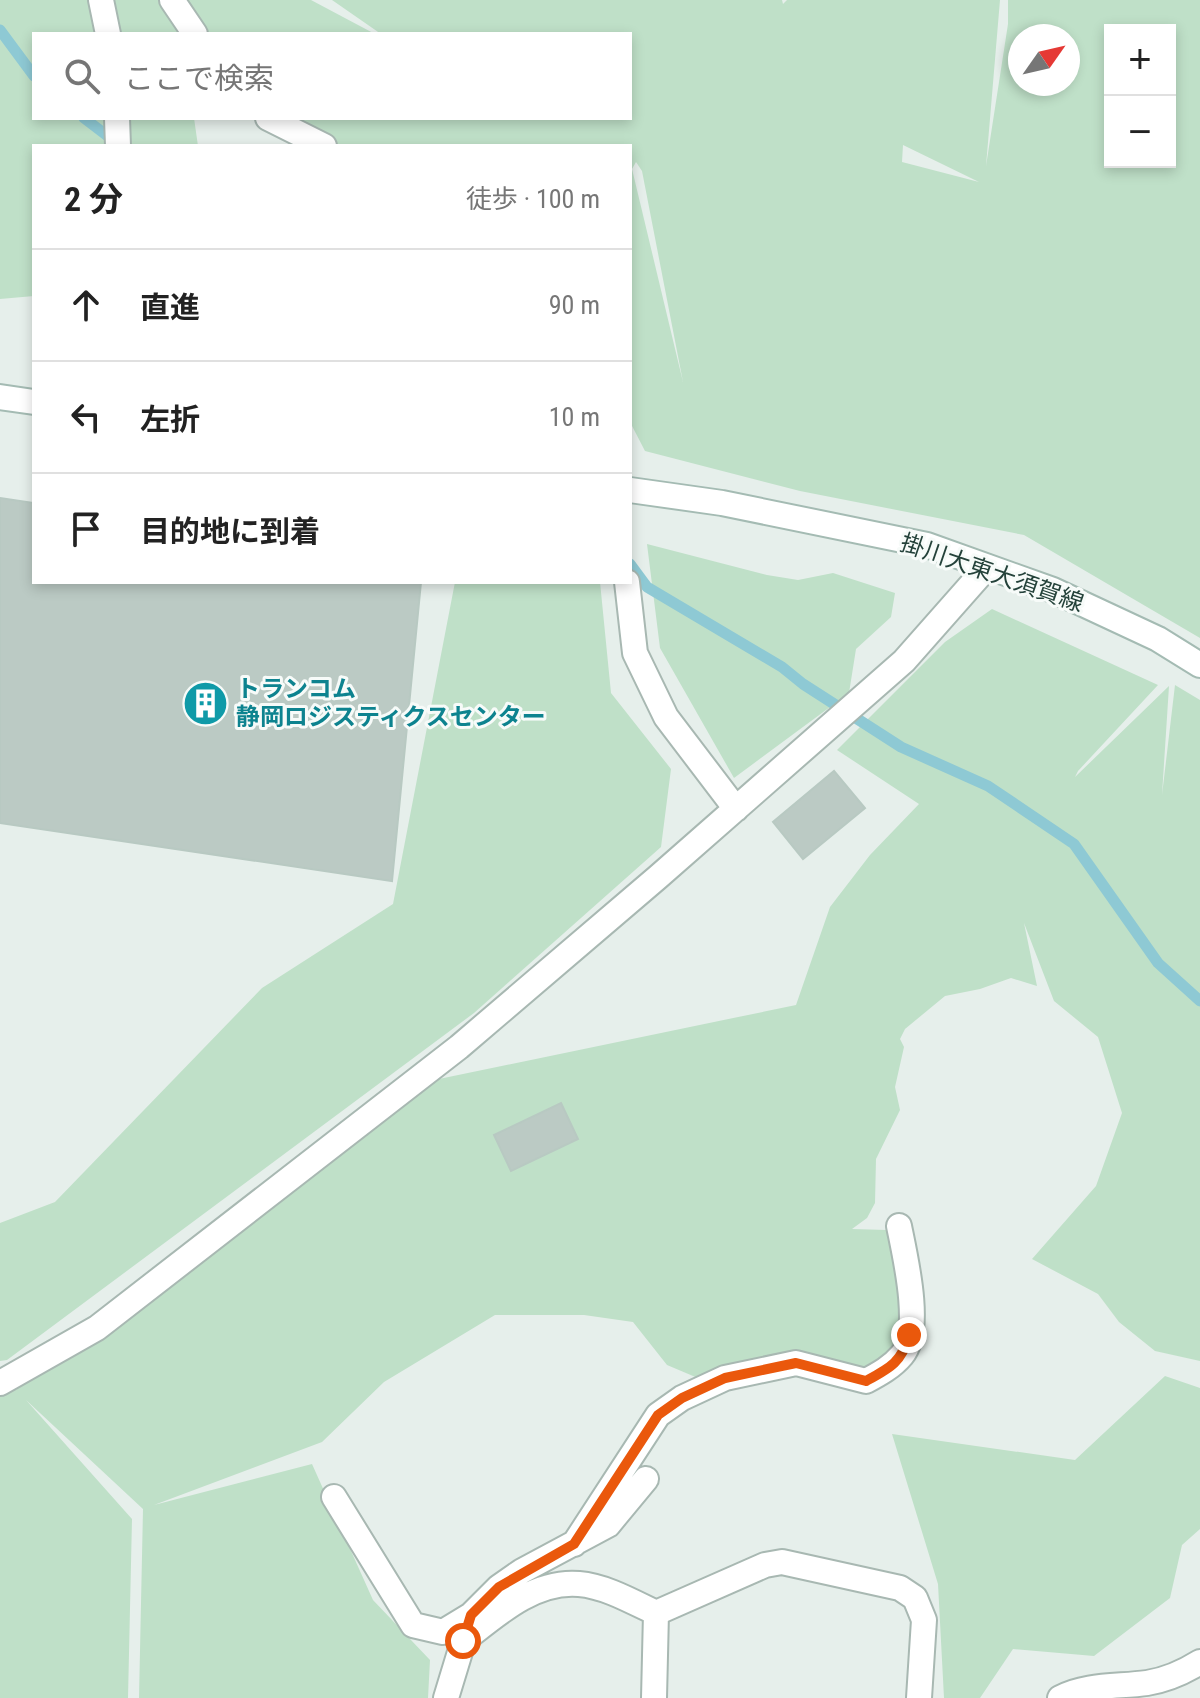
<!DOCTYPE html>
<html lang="ja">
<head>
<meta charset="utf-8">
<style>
	:root { --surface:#fff; --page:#f2f2f2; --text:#222; --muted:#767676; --line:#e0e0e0 }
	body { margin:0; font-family:"Roboto Condensed","Noto Sans JP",sans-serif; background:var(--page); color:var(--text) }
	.controls { position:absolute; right:24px; top:24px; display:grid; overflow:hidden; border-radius:0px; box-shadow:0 4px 12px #0003 }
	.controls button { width:72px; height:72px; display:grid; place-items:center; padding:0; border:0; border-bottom:2px solid var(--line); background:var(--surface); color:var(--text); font:40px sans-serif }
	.compass { position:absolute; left:1008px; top:24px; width:72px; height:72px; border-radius:50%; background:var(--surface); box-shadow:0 4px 12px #0003; rotate:56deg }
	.stop { position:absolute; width:24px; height:24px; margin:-18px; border:6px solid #ea580c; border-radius:50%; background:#fff }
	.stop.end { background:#ea580c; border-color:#fff; box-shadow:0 2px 8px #0008 }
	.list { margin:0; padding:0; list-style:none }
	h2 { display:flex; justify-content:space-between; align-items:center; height:104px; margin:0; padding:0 32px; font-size:34px }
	h2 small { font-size:26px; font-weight:400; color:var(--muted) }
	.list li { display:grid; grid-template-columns:52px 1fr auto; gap:24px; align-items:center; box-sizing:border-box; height:112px; padding:0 32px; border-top:2px solid var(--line) }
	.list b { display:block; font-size:30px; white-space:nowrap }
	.list em { font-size:26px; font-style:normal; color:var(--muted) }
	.icon { flex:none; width:44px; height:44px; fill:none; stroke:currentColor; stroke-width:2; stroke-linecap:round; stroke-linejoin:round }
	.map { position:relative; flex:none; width:1200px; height:1698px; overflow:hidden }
	.search { position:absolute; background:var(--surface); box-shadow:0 4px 12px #0003; left:32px; top:32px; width:600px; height:88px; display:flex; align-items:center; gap:20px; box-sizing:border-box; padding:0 28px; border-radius:0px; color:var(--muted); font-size:30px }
	.panel { position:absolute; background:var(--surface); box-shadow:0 4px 12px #0003; left:32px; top:144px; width:600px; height:440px; border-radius:0px }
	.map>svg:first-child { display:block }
	.green { fill:#bfe0c8; fill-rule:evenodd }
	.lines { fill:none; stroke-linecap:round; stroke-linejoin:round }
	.stream { stroke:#8ec9d4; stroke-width:11 }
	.building { fill:#bbcac4; stroke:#b8c9c2; stroke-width:2 }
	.minor-casing { stroke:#a8b8b2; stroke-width:28 }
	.secondary-casing { stroke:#a4bbb3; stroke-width:28 }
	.minor { stroke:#fff; stroke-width:24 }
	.secondary { stroke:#fff; stroke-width:24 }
	.route { stroke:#ea580c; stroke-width:10 }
	.labels { text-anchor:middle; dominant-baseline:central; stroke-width:6; stroke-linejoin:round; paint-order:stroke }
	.street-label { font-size:24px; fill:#24423a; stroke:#f7fbf9 }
	.culture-label { font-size:24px; font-weight:bold; fill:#0d838f; stroke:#f7fbf9; text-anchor:start }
</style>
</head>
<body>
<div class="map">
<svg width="1200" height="1698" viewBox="0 0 1200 1698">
	<rect width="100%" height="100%" fill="#e6efeb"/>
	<!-- green -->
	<path class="green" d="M 0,0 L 311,0 L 375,34 L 34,34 L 34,118 L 194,118 L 198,146 L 34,146 L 34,296 L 0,299 Z
		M 332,0 L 782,0 L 783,4 L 787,0 L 1000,0 L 986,166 L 1008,24 L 1008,0 L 1200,0 L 1200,638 L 1024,535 L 800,491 L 645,451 L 630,422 L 630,146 L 336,146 L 285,118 L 630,118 L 630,34 L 381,34 ZM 1110,30 L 1170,30 L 1170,162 L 1110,162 ZM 1020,36 L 1068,36 L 1068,84 L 1020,84 ZM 903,145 L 979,182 L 902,162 ZM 636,162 L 642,171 L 683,382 L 632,169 Z
		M 647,544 L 767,575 L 798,580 L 833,573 L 895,593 L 891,617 L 856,649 L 849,693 L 734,778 L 660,648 Z
		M 455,582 L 600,582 L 611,693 L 671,769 L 661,847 L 474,1013 L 7,1360 L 0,1361 L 0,1223 L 55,1202 L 262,988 L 393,904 Z
		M 992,609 L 1158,685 L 1078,771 L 1075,777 L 1169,686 L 1162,795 L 1175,685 L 1200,700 L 1200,1361 L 1155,1351 L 1119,1322 L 1098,1294 L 1032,1259 L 1096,1186 L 1122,1113 L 1098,1037 L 1054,1001 L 1024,923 L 1037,986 L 1011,978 L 980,989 L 945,996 L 905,1029 L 900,1039 L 904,1047 L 895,1087 L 900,1110 L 876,1159 L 875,1203 L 867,1218 L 852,1229 L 887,1230 L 912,1310 L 904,1353 L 873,1377 L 783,1367 L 712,1384 L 667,1365 L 633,1322 L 584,1315 L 495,1315 L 384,1382 L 322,1442 L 154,1505 L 312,1464 L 373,1600 L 430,1660 L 428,1698 L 139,1698 L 143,1509 L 26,1400 L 132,1519 L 128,1698 L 0,1698 L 0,1391 L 16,1390 L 45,1365 L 410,1085 L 796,1005 L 830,907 L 870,855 L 919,804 L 837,750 L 945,642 Z
		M 1165,1376 L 1200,1388 L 1200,1529 L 1182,1545 L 1170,1598 L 1094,1656 L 1013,1649 L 980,1698 L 944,1698 L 938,1584 L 892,1434 L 1075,1460 Z"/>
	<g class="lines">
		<!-- stream -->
		<path class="stream" d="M 0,30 L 34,76
			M 84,118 L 118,144
			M 630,564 L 647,587 L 782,667 L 803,684 L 901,747 L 988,786 L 1074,844 L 1158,963 L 1200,1001"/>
	</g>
	<!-- building -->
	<path class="building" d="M 0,498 L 34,503 L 34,582 L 421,582 L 392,881 L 0,823 Z
		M 834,771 L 865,808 L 803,859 L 773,822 Z
		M 561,1103 L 578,1139 L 511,1171 L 494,1135 Z"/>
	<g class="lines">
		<defs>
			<path id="minor" d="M 101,0 L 108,34
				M 172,0 L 195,34
				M 117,118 L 118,146
				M 268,118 L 324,146
				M 627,582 L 635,653 L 666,717 L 736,809
				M 0,1383 L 97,1328 L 459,1047 L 658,877 L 904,661 L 987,567
				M 334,1497 L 413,1625 L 443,1632 L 471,1615 L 499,1587 L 522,1571 L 608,1525 L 646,1479
				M 574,1544 L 658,1415 L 682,1398 L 725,1378 L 796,1363 L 866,1381 C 879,1374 892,1367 902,1355 C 923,1331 905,1256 899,1226
				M 656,1613 L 765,1565 L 782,1562 L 900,1588 L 915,1598 L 924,1620 L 919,1698
				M 463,1641 C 496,1615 534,1580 579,1584 C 605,1586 633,1602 656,1613 L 654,1698
				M 446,1698 L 467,1629
				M 1060,1698 C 1086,1684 1118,1687 1147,1683 C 1166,1680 1184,1672 1200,1662"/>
			<path id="secondary" d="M 0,397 L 34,402
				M 630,490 L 722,503 L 927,545 L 1053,590 L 1158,639 L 1200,665"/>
		</defs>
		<!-- minor casing -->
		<use href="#minor" class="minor-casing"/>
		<!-- secondary casing -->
		<use href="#secondary" class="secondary-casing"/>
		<!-- minor -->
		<use href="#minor" class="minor"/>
		<!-- secondary -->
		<use href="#secondary" class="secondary"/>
	</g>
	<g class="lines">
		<!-- route -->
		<path class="route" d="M 463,1641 L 471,1615 L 499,1587 L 574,1544 L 658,1415 L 682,1398 L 725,1378 L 796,1363 L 866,1381 C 890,1368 902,1362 909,1335"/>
	</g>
	<!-- icons -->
	<defs>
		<symbol id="building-disc" viewBox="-11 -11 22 22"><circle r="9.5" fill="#0f9aa8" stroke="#f7fbf9"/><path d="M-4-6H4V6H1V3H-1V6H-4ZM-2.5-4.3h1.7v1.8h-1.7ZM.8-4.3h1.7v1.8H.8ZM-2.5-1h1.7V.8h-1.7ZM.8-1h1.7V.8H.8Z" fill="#fff"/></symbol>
	</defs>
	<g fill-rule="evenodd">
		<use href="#building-disc" x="180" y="678" width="51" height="51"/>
	</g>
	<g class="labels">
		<!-- street labels -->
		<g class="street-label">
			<text transform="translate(992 573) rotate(19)">掛川大東大須賀線</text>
		</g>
		<!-- culture labels -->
		<g class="culture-label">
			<text x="236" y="689">トランコム<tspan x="236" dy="28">静岡ロジスティクスセンター</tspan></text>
		</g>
	</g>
</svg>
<div class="controls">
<button>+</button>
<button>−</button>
</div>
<svg class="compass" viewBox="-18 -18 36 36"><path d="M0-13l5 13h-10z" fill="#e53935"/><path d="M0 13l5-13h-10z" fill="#767676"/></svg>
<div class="stop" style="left:463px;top:1641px"></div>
<div class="stop end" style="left:909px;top:1335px"></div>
<div class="search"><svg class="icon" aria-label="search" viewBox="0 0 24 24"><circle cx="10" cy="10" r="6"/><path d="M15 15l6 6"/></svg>ここで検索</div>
<section class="panel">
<h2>2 分<small>徒歩 · 100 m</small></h2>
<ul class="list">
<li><svg class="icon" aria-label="ahead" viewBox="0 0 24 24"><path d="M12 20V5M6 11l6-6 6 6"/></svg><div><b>直進</b></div><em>90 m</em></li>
<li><svg class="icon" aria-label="left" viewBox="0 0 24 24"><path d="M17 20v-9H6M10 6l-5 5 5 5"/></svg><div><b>左折</b></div><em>10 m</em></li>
<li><svg class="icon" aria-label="arrive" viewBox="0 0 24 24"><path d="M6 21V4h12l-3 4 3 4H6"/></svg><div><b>目的地に到着</b></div></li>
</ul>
</section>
</div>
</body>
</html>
